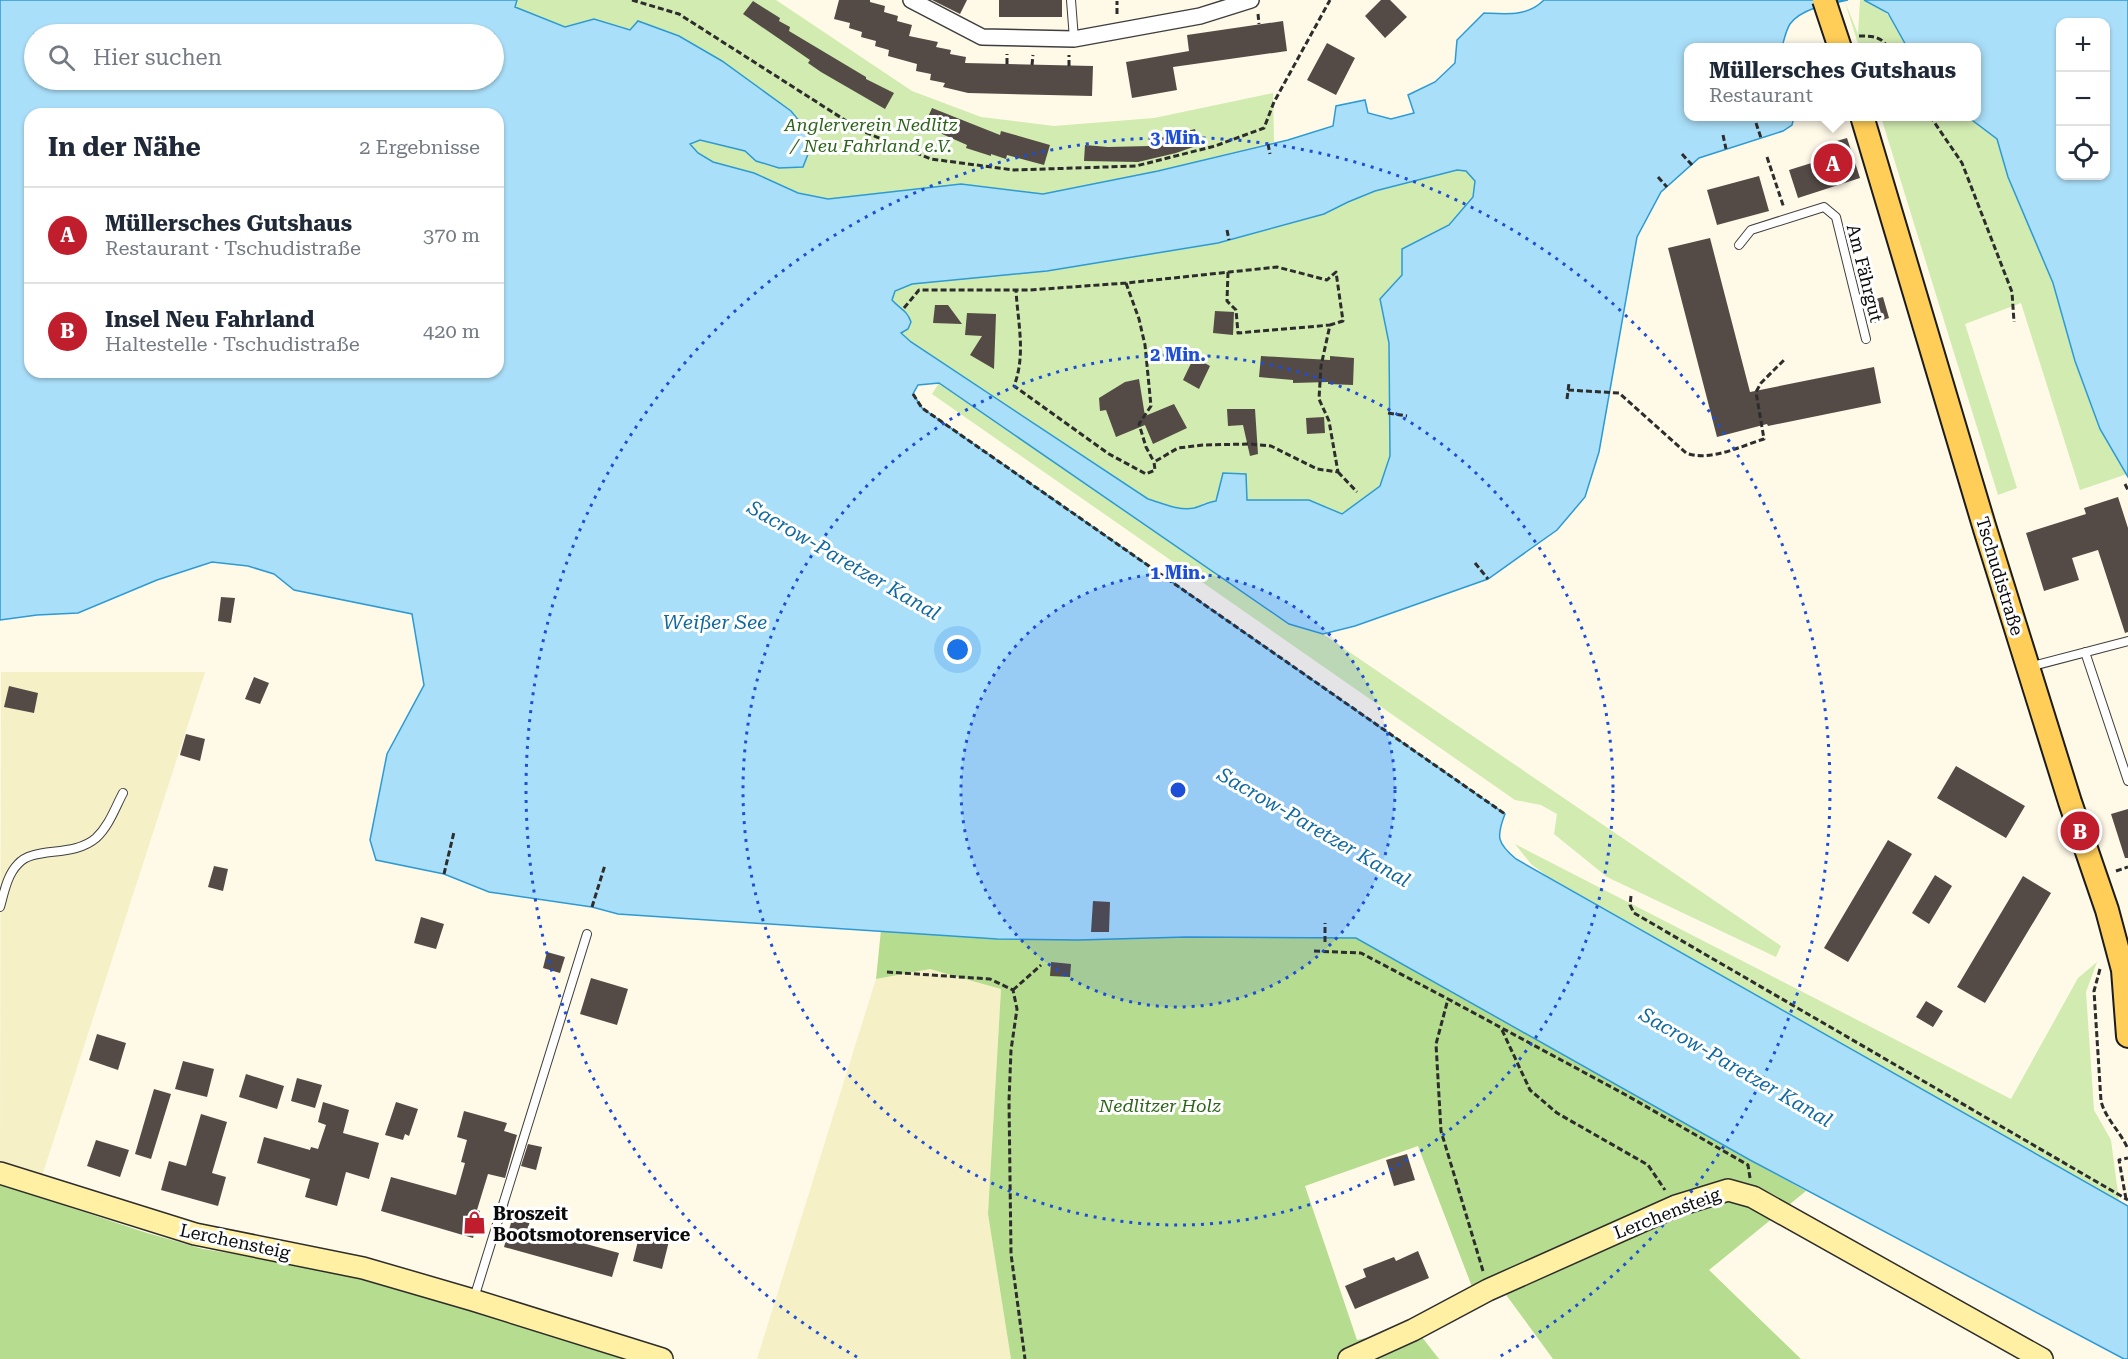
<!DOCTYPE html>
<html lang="de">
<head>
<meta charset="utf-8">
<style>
	:root { --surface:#fff; --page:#f6f6f7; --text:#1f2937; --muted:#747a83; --line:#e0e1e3; --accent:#c01d2d }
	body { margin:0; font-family:"Roboto Serif",serif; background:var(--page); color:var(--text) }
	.controls { position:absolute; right:18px; top:18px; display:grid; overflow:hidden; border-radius:12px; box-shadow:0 2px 4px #0004 }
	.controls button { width:54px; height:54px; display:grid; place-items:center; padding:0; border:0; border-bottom:2px solid var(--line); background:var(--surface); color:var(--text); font:30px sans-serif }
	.you { position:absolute; left:958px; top:650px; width:21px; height:21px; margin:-15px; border:4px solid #fff; border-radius:50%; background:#1a73e8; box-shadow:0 0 0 9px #1a73e833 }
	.badge { display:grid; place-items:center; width:39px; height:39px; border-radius:50%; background:var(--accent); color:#fff; font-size:20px; font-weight:700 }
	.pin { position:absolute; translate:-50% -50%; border:3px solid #fff; box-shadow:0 2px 6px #0006 }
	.popup { position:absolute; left:1684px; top:43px; width:297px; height:78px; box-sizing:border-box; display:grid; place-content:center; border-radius:12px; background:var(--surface); filter:drop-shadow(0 2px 4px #0005); font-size:20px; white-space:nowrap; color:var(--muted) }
	.popup b { font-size:22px; color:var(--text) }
	.popup::after { content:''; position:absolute; left:50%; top:100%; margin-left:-12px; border:12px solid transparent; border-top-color:var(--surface) }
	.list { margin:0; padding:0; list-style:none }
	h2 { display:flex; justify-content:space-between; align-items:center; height:78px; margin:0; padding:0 24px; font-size:26px }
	h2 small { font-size:20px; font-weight:400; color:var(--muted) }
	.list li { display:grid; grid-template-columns:39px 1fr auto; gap:18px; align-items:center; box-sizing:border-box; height:96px; padding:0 24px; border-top:2px solid var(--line) }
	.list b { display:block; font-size:22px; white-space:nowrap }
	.list p { margin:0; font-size:20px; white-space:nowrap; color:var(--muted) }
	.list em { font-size:20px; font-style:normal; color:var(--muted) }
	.icon { flex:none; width:33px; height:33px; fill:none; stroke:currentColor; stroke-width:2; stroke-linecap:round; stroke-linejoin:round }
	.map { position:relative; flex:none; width:2128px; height:1359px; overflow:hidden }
	.search { position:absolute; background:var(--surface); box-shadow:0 2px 4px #0004; left:24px; top:24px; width:480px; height:66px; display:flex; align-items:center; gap:15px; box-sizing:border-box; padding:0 21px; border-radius:33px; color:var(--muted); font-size:22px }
	.panel { position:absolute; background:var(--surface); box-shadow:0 2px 4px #0004; left:24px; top:108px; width:480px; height:270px; border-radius:18px }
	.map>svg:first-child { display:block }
	.farmland { fill:#f6f0c7 }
	.green { fill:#d1ebb1 }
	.forest { fill:#b5dc8f }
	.water { fill:#aadff9; stroke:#2d9ad4; stroke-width:1.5; fill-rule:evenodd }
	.building { fill:#544b46 }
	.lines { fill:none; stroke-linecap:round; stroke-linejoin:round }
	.lane-casing { stroke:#3e3e3e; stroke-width:10 }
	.street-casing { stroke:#3e3e3e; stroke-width:18 }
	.secondary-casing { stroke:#2d2d2d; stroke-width:24 }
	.primary-casing { stroke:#1c1c1c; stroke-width:26 }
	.path { stroke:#2d2d2d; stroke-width:3; stroke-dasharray:6 3; stroke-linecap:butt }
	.lane { stroke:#fff; stroke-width:8 }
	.street { stroke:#fff; stroke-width:15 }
	.secondary { stroke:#fff0a3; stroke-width:21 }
	.primary { stroke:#ffce58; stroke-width:22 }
	.primary-bridge-casing { stroke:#1c1c1c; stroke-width:26; stroke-linecap:butt }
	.primary-bridge { stroke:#ffce58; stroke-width:22 }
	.ring { fill:none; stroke:#1d4ed8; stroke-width:3; stroke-dasharray:3 6 }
	.labels { text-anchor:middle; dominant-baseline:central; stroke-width:6; stroke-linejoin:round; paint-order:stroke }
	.park-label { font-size:18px; font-style:italic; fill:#2c6419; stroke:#fff }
	.street-label { font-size:18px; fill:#0b0b0b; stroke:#fff }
	.poi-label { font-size:18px; font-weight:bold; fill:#0b0b0b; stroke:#fff; text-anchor:start }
	.water-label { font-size:20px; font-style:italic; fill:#0f69a1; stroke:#fff }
	.centre { fill:#1d4ed8; stroke:#fff; stroke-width:3 }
	.ring-label { font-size:18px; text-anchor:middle; font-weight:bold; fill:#1d4ed8; stroke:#fff; stroke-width:6; stroke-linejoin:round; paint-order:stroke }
</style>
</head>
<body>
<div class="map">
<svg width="2128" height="1359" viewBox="0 0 2128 1359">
	<rect width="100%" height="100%" fill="#fff9e8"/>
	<!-- farmland -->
	<path class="farmland" d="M 1,672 L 205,672 L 42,1176 L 0,1161 Z
		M 930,969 L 1001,988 L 988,1214 L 1011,1359 L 757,1359 L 876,979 Z"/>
	<!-- green -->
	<path class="green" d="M 517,0 L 776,0 L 912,91 L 981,117 L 1054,126 L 1154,118 L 1273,93 L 1274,142 L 1158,171 L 1043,194 L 961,184 L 828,199 L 798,193 L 754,173 L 713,162 L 698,153 L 690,144 L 700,140 L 745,151 L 756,161 L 803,167 L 813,139 L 791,111 L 630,30 L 594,19 L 565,27 L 515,7 Z
		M 1860,0 C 1884,1 1899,28 1907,47 L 1859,47 L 1845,2 L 1858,34 Z
		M 1881,117 L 1969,117 L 1997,139 L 2008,177 L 2053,283 L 2075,361 L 2100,429 L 2127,474 L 2080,490 L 2021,303 L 1965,324 L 2017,488 L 1998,495 Z
		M 1457,170 L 1466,171 L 1475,181 L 1473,197 L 1449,225 L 1402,249 L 1402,275 L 1380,299 L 1389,343 L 1390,456 L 1380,486 L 1342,514 L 1309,500 L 1247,500 L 1246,475 L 1216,501 L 1204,503 L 1197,508 L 1182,509 L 1148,499 L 911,342 L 901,332 L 897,306 L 891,300 L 895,291 L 912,284 L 1047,271 L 1218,243 L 1324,214 L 1348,202 L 1375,191 Z
		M 939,383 L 1289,623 L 1323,634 L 1781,946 L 1776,957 L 1607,877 L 1554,834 L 1557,814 L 1541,805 L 1515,800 L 932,394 Z
		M 1515,844 L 2011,1099 L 2078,978 L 2097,962 L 2086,992 L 2094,1110 L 2111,1140 L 2119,1201 L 1547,876 L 1531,864 Z"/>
	<!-- forest -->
	<path class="forest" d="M 881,930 L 997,939 L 1078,940 L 1186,937 L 1356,938 L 1806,1191 L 1709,1270 L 1801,1359 L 1553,1359 L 1504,1292 L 1474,1292 L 1418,1146 L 1305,1186 L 1357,1340 L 1414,1327 L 1439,1359 L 1011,1359 L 988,1214 L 1001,989 L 930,969 L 876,979 Z
		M 0,1184 L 144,1232 L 203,1249 L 285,1262 L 408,1289 L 641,1359 L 0,1359 Z"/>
	<!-- water -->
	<path class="water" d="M 0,0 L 517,0 L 515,7 L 565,27 L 594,19 L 630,30 L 638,21 L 679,36 L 722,61 L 791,111 L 814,139 L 803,167 L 779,168 L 756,161 L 745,151 L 700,140 L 690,144 L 698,153 L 713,162 L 754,173 L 798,193 L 828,199 L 961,184 L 1043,194 L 1158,171 L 1288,140 L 1333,126 L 1336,106 L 1365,100 L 1368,113 L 1391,119 L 1414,113 L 1408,95 L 1435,82 L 1455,63 L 1457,40 L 1484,13 C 1506,14 1527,17 1544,0 L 1848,0 C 1829,4 1802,8 1790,24 C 1786,30 1784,40 1782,47 L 1689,48 L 1689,116 L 1794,117 L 1792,125 L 1783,131 L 1699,158 L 1661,192 L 1637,237 L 1599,452 L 1585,497 L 1557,530 L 1488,579 L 1355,626 L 1323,634 L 1289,624 L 939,383 L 918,385 L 913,394 L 922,408 L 1505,814 C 1496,837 1497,843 1516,859 L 2128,1206 L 2128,1359 L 2124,1359 L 1750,1160 L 1356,938 L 1186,937 L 1078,940 L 997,939 L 618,914 L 592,907 L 489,892 L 444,874 L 376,860 L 370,840 L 387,754 L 424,685 L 412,614 L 294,590 L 274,574 L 248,566 L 212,562 L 157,580 L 78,613 L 37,615 L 0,620 ZM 34,34 L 494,34 L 494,80 L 34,80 ZM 30,114 L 498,114 L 498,372 L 30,372 ZM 1457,170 L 1466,171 L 1475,181 L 1473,197 L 1449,225 L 1402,249 L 1402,275 L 1380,299 L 1389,343 L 1390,456 L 1380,486 L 1342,514 L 1309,500 L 1247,500 L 1246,474 L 1223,473 L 1216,501 C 1208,502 1202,506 1194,508 C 1178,511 1162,503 1148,499 L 911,342 L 901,333 L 908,329 L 911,322 C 907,310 900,309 892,300 L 895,291 L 912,284 L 1047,271 L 1218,243 L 1324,214 L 1348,202 L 1375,191 Z
		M 1864,0 L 2128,0 L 2128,477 L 2100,429 L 2075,361 L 2053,283 L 2008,177 L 1997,139 L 1968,117 L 1977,116 L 1977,48 L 1907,47 L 1888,13 ZM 2060,22 L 2106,22 L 2106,176 L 2060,176 Z"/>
	<!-- building -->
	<path class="building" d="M 839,0 L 870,0 L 870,2 L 885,6 L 884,12 L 898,16 L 897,21 L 912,25 L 909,36 L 938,42 L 936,47 L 951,50 L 950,54 L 966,57 L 965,63 L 1093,66 L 1092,96 L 968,93 L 943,87 L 945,83 L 930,80 L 931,74 L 916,71 L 917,64 L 888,56 L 889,50 L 875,46 L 876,41 L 861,37 L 862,32 L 849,28 L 850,23 L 834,19 Z
		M 932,0 L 967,0 L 960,14 Z
		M 999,0 L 1062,0 L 1062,17 L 999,17 Z
		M 1381,0 L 1390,0 L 1407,17 L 1385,38 L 1365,16 Z
		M 753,1 L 780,18 L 779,21 L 790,27 L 789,31 L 866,77 L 866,79 L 894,93 L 885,109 L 821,72 L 808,63 L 810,60 L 743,14 Z
		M 1283,21 L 1287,51 L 1173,67 L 1177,90 L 1132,98 L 1126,62 L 1189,51 L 1187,35 Z
		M 1327,43 L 1355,58 L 1336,95 L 1307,80 Z
		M 932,108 L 1000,135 L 1001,131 L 1050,145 L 1044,165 L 1007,155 L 1006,159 L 991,154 L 991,156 L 966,148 L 967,145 L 924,126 Z
		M 1195,129 L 1199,145 L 1176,153 L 1138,162 L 1084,161 L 1085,145 L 1108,147 L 1150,146 L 1148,141 Z
		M 1847,138 L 1860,178 L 1798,198 L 1789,170 L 1834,156 L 1830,143 Z
		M 1759,176 L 1769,211 L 1717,225 L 1707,190 Z
		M 1710,238 L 1750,392 L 1874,367 L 1881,403 L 1768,426 L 1767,424 L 1717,437 L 1668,248 Z
		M 1883,297 L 1889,318 L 1874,323 L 1868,301 Z
		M 935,305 L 948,305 L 962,324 L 933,323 Z
		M 1215,311 L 1234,312 L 1233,335 L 1213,333 Z
		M 967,313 L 996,314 L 994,369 L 970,355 L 982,336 L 965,335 Z
		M 1261,356 L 1330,360 L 1330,356 L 1354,358 L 1353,385 L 1328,384 L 1328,382 L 1293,383 L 1293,380 L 1259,377 Z
		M 1194,357 L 1210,366 L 1199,389 L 1183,380 Z
		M 1139,379 L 1145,416 L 1174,404 L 1187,428 L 1153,444 L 1145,425 L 1116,437 L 1106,410 L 1100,411 L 1099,398 L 1125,382 Z
		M 1227,409 L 1255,409 L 1258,454 L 1250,456 L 1243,425 L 1228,426 Z
		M 1324,417 L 1325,433 L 1307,434 L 1306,418 Z
		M 2118,497 L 2128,528 L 2128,632 L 2125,633 L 2098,550 L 2072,558 L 2079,580 L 2044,591 L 2026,533 L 2086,514 L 2084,508 Z
		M 221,597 L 235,598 L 231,623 L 218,621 Z
		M 254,677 L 269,683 L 260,704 L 245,699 Z
		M 9,686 L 38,693 L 34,713 L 4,707 Z
		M 186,734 L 205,739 L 200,761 L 180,755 Z
		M 1956,766 L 2025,806 L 2006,838 L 1937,798 Z
		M 2128,809 L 2128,858 L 2125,858 L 2111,814 Z
		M 1888,840 L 1912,854 L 1848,962 L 1824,948 Z
		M 214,866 L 228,869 L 223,891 L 208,887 Z
		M 1935,875 L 1952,886 L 1929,924 L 1912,913 Z
		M 2023,876 L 2051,893 L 1985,1003 L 1957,987 Z
		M 1093,901 L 1110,902 L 1109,932 L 1091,932 Z
		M 421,917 L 444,924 L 436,949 L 414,943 Z
		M 547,952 L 565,957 L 560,973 L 543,968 Z
		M 1051,962 L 1071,964 L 1070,977 L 1050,976 Z
		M 591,978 L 628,989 L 617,1025 L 580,1014 Z
		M 1926,1001 L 1943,1011 L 1933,1027 L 1916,1017 Z
		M 97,1034 L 126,1043 L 118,1070 L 89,1060 Z
		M 183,1061 L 214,1069 L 207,1097 L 175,1089 Z
		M 246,1074 L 284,1086 L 277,1109 L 239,1097 Z
		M 297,1078 L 322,1085 L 315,1108 L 291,1101 Z
		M 154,1089 L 171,1094 L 151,1159 L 135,1154 Z
		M 323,1102 L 349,1110 L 343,1133 L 379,1143 L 369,1179 L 346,1172 L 337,1206 L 305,1197 L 310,1179 L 257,1163 L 264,1137 L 310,1150 L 311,1147 L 318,1149 L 326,1125 L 318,1122 Z
		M 396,1102 L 418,1109 L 409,1136 L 405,1134 L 403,1140 L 385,1135 Z
		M 464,1111 L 507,1123 L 504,1131 L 517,1135 L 505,1178 L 488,1174 L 477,1210 L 480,1211 L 473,1238 L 381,1211 L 391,1177 L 456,1195 L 465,1163 L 461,1162 L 467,1140 L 457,1137 Z
		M 201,1114 L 227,1122 L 212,1173 L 226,1177 L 218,1206 L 161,1190 L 169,1161 L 186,1166 Z
		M 96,1140 L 129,1150 L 120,1177 L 87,1166 Z
		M 528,1144 L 542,1147 L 536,1170 L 521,1166 Z
		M 1407,1154 L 1415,1180 L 1394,1186 L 1386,1160 Z
		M 513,1216 L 530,1221 L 528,1228 L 619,1253 L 612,1277 L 504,1247 Z
		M 640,1233 L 669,1241 L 662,1269 L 633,1261 Z
		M 1418,1251 L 1429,1278 L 1355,1309 L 1345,1286 L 1366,1277 L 1363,1269 L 1394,1257 L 1396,1261 Z"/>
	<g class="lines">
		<defs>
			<path id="lane" d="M 1071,0 L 1074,39
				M 1739,245 L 1751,230 L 1824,207 L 1836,217 L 1866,339
				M 2085,652 L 2128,781
				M 2029,667 L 2128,641
				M 0,907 C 4,893 7,875 18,864 C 33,846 73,858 96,838 C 109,826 115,808 123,793
				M 474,1298 L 587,934"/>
			<path id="street" d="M 911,0 L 982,37 L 1074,39 L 1200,16 L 1251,0"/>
			<path id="secondary" d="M 0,1173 L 195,1234 L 363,1268 L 473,1300 L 662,1359
				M 1349,1359 L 1413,1330 L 1488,1290 L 1676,1206 L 1728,1190 L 1753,1197 L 2042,1359"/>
			<path id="primary" d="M 1862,116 L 1985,529 L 2070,802 L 2107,910 L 2123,970 L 2128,1036"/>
		</defs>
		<!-- lane casing -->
		<use href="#lane" class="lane-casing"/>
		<!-- street casing -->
		<use href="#street" class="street-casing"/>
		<!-- secondary casing -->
		<use href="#secondary" class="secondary-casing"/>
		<!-- primary casing -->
		<use href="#primary" class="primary-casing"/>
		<!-- path -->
		<path class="path" d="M 632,0 L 679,14 L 862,131 L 931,159 L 1014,170 L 1136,166 L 1215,146 L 1264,128 L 1274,102 L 1330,0
			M 1117,14 L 1117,1
			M 1258,14 L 1259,24
			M 1859,36 C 1871,36 1882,36 1888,48
			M 1007,64 L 1007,54
			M 1032,65 L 1033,55
			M 1069,66 L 1069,55
			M 1930,116 L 1962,163 L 2012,292 L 2014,322
			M 1756,123 L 1761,138
			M 1723,135 L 1726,149
			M 1268,144 L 1270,154
			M 1682,154 L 1692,165
			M 1767,157 L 1784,208
			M 1658,177 L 1667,187
			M 1227,230 L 1229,240
			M 1228,272 L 1227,301 L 1236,310 L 1238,333 L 1330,325
			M 1126,283 L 1139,319 L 1145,345 L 1151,406 L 1139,424 L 1146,447 L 1154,462
			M 904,308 L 919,290 L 1030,290 L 1126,283 L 1277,267 L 1327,280 L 1336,272 L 1343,321 L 1330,325 L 1321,366 L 1319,399 L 1329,421 L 1338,472 L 1317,469 L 1271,446 L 1250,444 L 1203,445 L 1178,448 L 1154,462 L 1155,470 L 1146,474 L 1109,454 L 1014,386 C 1026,355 1018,323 1016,291
			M 1568,390 L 1619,393 L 1686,453 C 1710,462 1741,446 1764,439 L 1756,392 L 1761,383 L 1784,360
			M 913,394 L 922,408 L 1505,814
			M 1567,399 L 1569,383
			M 1388,413 L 1407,416
			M 1338,472 L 1357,492
			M 2125,484 L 2128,490
			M 1475,563 L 1488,579
			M 2116,871 L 2128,867
			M 444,874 L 454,832
			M 1631,896 L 1630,905 L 1634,913 L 2128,1200
			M 592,907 L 605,865
			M 1325,942 L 1325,923
			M 1314,951 L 1361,953 L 1448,999
			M 2100,969 L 2094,991 L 2101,1101 C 2105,1118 2120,1131 2128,1149
			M 887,972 L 990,979 L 1013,990 L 1017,1009 L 1011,1050 L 1009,1101 L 1011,1254 L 1025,1359
			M 1013,990 L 1041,965
			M 1502,1030 L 1530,1090 L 1557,1113 L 1648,1165 L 1665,1190
			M 2126,1199 L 2119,1160 L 2128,1158
			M 1483,1271 L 1441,1131 L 1436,1044 L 1448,999 L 1626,1095 L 1748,1165 L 1750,1178"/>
		<!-- lane -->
		<use href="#lane" class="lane"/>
		<!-- street -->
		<use href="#street" class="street"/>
		<!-- secondary -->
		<use href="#secondary" class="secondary"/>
		<!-- primary -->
		<use href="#primary" class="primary"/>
		<defs>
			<path id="primary-bridge" d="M 1824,0 L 1840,48"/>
		</defs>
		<!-- primary-bridge casing -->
		<use href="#primary-bridge" class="primary-bridge-casing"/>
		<!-- primary-bridge -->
		<use href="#primary-bridge" class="primary-bridge"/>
	</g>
	<!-- distance rings -->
	<circle cx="1178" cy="790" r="217" fill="#1d4ed8" fill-opacity=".12"/>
	<g class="ring">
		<circle cx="1178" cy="790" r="217"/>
		<circle cx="1178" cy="790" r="435"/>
		<path d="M857 1357A652 652 0 1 1 1499 1357"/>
	</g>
	<!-- icons -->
	<defs>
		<symbol id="shop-bare" viewBox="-9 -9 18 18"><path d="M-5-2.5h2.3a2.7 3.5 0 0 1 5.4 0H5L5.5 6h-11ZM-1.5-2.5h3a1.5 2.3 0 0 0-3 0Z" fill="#c01d2d" stroke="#fff" stroke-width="2.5" paint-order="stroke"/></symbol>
	</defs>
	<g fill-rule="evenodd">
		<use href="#shop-bare" x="458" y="1206" width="33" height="33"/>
	</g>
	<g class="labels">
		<!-- park labels -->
		<g class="park-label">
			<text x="871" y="124">Anglerverein Nedlitz<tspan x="871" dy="21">/ Neu Fahrland e.V.</tspan></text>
			<text x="1160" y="1105">Nedlitzer Holz</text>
		</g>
		<!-- street labels -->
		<g class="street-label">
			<text transform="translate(1865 273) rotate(76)">Am Fährgut</text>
			<text transform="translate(2000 576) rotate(73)">Tschudistraße</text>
			<text transform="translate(1667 1213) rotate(-21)">Lerchensteig</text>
			<text transform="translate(235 1241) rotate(12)">Lerchensteig</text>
		</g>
		<!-- poi labels -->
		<g class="poi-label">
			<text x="493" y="1213">Broszeit<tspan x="493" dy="21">Bootsmotorenservice</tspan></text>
		</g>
		<!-- water labels -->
		<g class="water-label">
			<text transform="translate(844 560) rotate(30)">Sacrow-Paretzer Kanal</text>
			<text x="715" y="622">Weißer See</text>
			<text transform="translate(1314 827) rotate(30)">Sacrow-Paretzer Kanal</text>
			<text transform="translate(1736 1067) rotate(30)">Sacrow-Paretzer Kanal</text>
		</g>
	</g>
	<circle cx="1178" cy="790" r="9" class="centre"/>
	<g class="ring-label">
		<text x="1178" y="144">3 Min.</text>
		<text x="1178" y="361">2 Min.</text>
		<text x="1178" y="579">1 Min.</text>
	</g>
</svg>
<div class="controls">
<button>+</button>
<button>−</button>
<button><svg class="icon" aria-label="locate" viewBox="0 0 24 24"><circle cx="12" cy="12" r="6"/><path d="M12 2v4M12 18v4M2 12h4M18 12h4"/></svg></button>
</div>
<div class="you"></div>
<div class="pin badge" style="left:1833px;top:163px">A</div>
<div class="popup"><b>Müllersches Gutshaus</b>Restaurant</div>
<div class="pin badge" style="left:2080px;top:831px">B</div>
<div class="search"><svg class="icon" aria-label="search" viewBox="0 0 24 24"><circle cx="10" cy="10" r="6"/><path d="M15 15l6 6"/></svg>Hier suchen</div>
<section class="panel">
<h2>In der Nähe<small>2 Ergebnisse</small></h2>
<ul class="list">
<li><span class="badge">A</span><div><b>Müllersches Gutshaus</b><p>Restaurant · Tschudistraße</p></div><em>370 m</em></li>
<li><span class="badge">B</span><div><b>Insel Neu Fahrland</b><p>Haltestelle · Tschudistraße</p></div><em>420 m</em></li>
</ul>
</section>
</div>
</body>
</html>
